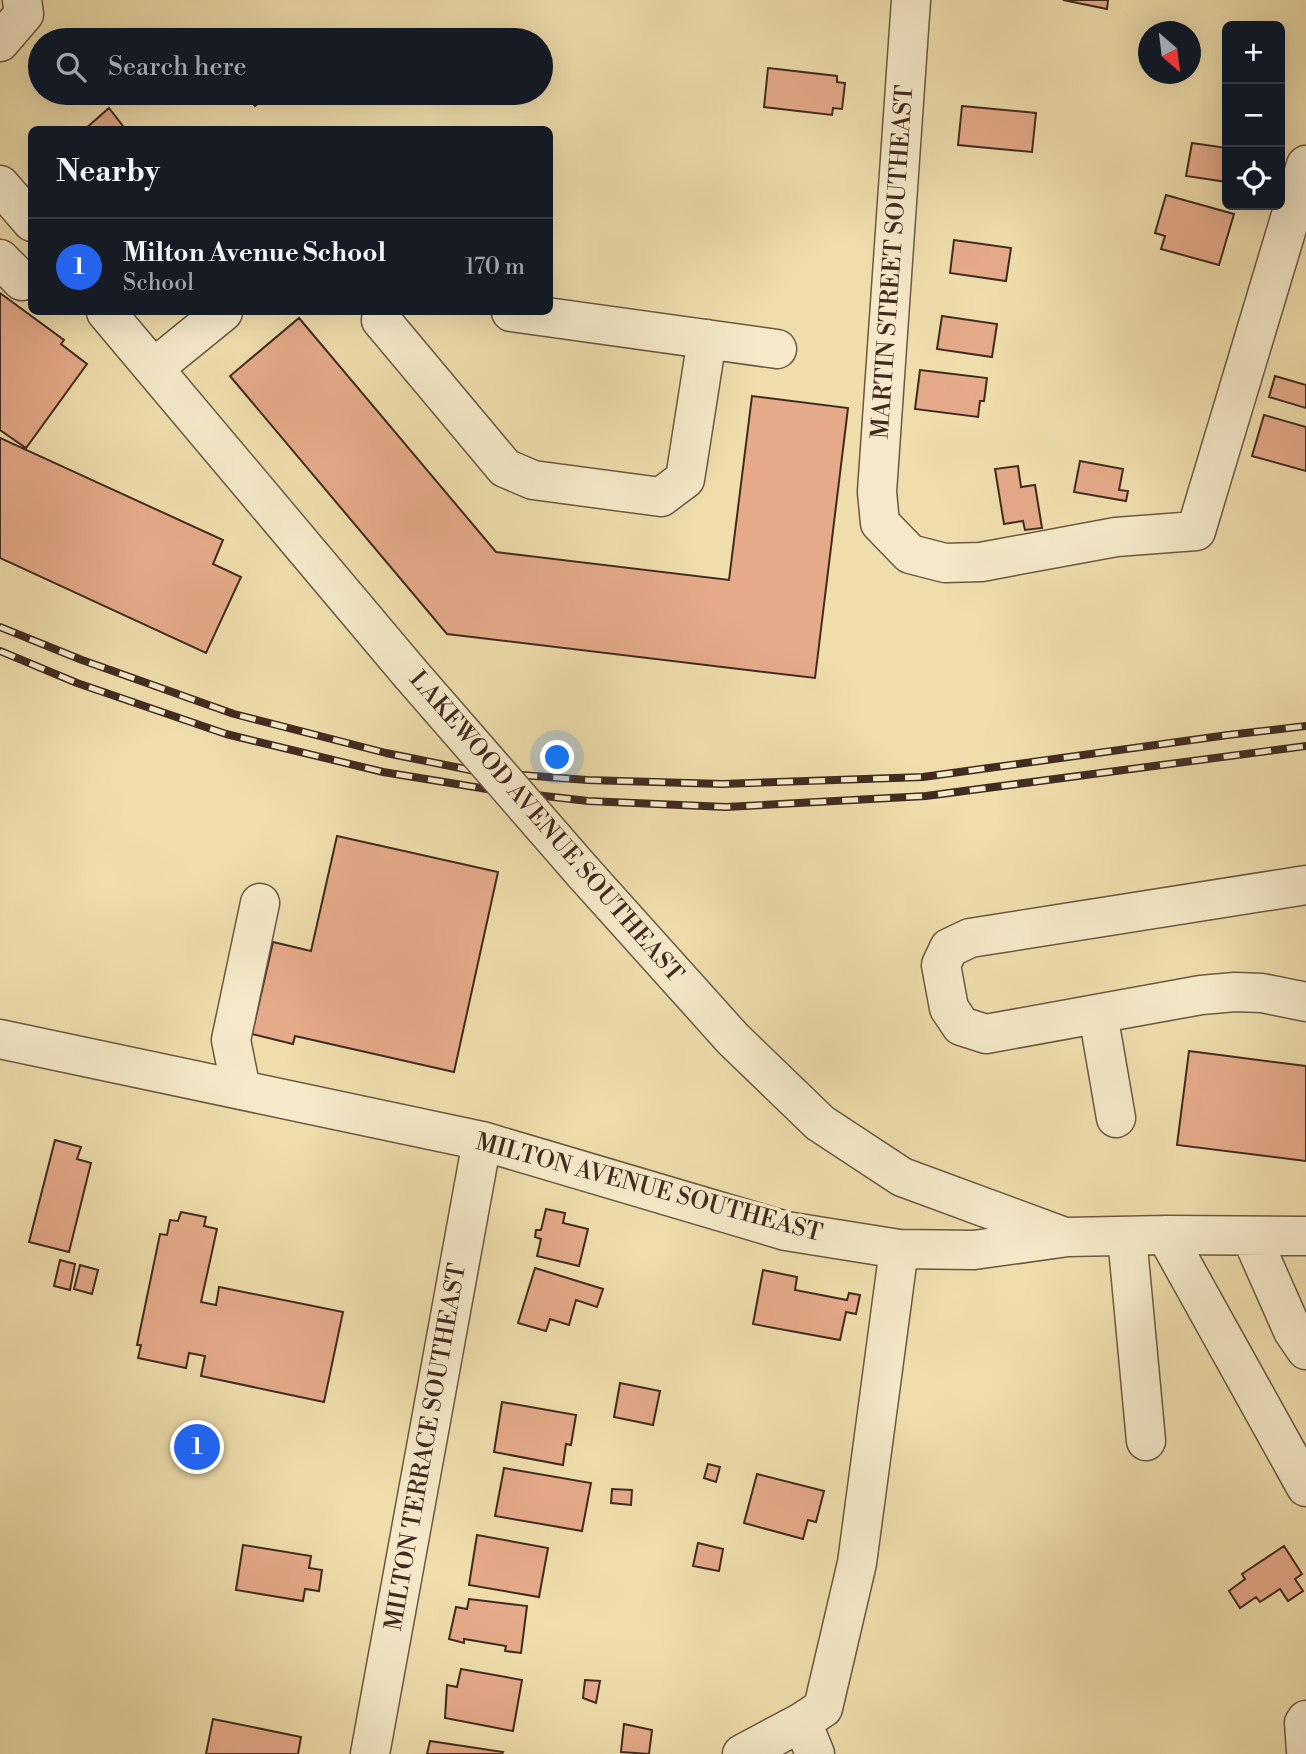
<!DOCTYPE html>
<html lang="en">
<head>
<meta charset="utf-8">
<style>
	:root { --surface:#171b24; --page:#242831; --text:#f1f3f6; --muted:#9ea1a6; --line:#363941; --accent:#2563eb }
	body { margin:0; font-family:"Libre Bodoni",serif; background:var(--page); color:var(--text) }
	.controls { position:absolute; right:21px; top:21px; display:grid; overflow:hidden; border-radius:10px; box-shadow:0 7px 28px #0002 }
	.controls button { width:63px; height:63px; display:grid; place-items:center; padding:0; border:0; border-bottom:2px solid var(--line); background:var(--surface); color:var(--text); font:35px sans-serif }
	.compass { position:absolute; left:1138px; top:21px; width:63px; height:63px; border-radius:50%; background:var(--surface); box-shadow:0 7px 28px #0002; rotate:152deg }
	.you { position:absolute; left:558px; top:758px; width:24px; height:24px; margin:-18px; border:5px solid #fff; border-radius:50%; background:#1a73e8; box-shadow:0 0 0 10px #1a73e833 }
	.badge { display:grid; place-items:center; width:46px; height:46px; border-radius:50%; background:var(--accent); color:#fff; font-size:23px; font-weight:700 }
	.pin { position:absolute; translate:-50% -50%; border:4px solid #fff; box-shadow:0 2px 7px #0006 }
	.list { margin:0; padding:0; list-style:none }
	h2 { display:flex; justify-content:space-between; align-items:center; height:91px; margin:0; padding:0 28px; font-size:30px }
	h2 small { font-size:23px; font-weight:400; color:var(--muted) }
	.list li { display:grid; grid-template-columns:46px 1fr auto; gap:21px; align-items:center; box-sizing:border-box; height:98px; padding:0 28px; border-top:2px solid var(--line) }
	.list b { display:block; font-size:26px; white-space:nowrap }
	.list p { margin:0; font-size:23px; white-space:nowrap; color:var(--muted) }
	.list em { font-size:23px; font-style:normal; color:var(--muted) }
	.icon { flex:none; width:38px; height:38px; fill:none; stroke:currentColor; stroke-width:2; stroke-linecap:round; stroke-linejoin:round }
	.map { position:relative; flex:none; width:1306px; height:1754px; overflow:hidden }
	.search { position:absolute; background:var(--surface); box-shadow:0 7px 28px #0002; left:28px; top:28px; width:525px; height:77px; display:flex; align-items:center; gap:18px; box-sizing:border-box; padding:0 24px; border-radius:38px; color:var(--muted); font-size:26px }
	.panel { position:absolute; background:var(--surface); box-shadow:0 7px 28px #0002; left:28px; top:126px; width:525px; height:189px; border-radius:10px }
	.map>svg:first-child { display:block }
	.building { fill:#e5aa8a; stroke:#412b20; stroke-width:2 }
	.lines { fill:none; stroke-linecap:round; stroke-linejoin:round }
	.minor-casing { stroke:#6c5843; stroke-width:41 }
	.minor { stroke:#f5e9c9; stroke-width:38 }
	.rail-casing { stroke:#412b20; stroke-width:8 }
	.rail { stroke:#f5e9c9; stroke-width:5; stroke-dasharray:16; stroke-linecap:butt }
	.minor-bridge-casing { stroke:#6c5843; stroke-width:41; stroke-linecap:butt }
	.minor-bridge { stroke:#f5e9c9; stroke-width:38 }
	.labels { text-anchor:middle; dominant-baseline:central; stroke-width:7; stroke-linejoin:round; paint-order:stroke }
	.street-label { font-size:24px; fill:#412b20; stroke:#f5e9c9 }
</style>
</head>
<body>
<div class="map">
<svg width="1306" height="1754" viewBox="0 0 1306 1754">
	<rect width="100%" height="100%" fill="#efddac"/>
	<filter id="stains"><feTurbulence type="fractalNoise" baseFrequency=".00286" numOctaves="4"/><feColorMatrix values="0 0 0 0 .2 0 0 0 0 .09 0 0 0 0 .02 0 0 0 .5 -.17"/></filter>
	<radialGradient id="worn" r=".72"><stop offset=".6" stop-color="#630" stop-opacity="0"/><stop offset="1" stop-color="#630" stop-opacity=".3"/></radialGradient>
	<!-- building -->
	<path class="building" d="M 1063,0 L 1108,0 L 1107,9 Z
		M 768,68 L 837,76 L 837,82 L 845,83 L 842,109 L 833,108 L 832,115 L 764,107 Z
		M 244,93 L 261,93 L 265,98 L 255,106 Z
		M 962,106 L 1036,113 L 1032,152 L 958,145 Z
		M 109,108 L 126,130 L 84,130 Z
		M 1192,143 L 1227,148 L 1227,182 L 1186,176 Z
		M 1166,195 L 1234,214 L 1219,265 L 1161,249 L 1165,236 L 1155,233 Z
		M 954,240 L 1011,248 L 1006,281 L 950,273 Z
		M 0,293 L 64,340 L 61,344 L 87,364 L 26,448 L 0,430 Z
		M 942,316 L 997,324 L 992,357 L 937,349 Z
		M 299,318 L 496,552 L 729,580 L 752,396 L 848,408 L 815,678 L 447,634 L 230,376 Z
		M 920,370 L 987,378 L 984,401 L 980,401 L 978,417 L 915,409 Z
		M 1275,376 L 1306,385 L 1306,408 L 1269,397 Z
		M 1264,415 L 1306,427 L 1306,471 L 1252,456 Z
		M 0,438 L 223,540 L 213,564 L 241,577 L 206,653 L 0,558 Z
		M 1080,461 L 1123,469 L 1119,490 L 1128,491 L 1126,501 L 1074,492 Z
		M 1018,466 L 1021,487 L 1035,485 L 1042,528 L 1025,530 L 1023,521 L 1004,524 L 995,469 Z
		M 337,836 L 498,872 L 454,1072 L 295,1036 L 293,1044 L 252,1034 L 273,942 L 311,951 Z
		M 1189,1051 L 1306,1066 L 1306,1161 L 1177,1145 Z
		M 55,1140 L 81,1147 L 77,1159 L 91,1163 L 69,1252 L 29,1242 Z
		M 546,1209 L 565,1213 L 563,1223 L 588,1229 L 579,1266 L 537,1256 L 541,1239 L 535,1237 L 536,1230 L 541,1230 Z
		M 181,1212 L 206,1217 L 204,1226 L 217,1229 L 201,1302 L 216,1305 L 219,1287 L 343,1312 L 324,1402 L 201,1376 L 205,1356 L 189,1353 L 186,1368 L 138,1358 L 141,1345 L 137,1345 L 160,1234 L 167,1235 L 170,1220 L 178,1221 Z
		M 60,1260 L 75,1264 L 70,1290 L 54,1286 Z
		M 80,1265 L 98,1270 L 92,1294 L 74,1289 Z
		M 535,1268 L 603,1289 L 597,1307 L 576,1300 L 569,1325 L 550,1319 L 546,1331 L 518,1323 Z
		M 763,1270 L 797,1277 L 795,1290 L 847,1300 L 849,1293 L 860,1295 L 856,1314 L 846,1312 L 840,1340 L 753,1324 Z
		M 620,1383 L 660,1391 L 653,1425 L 614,1417 Z
		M 502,1402 L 576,1415 L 571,1445 L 566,1444 L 563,1465 L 494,1452 Z
		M 708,1464 L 720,1467 L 716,1482 L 704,1478 Z
		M 504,1468 L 591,1483 L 582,1531 L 495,1516 Z
		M 757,1474 L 824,1491 L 816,1522 L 808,1520 L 803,1539 L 744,1523 Z
		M 612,1489 L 632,1490 L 631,1505 L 611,1503 Z
		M 477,1535 L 548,1548 L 539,1597 L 469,1585 Z
		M 698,1543 L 723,1549 L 719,1571 L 693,1566 Z
		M 243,1545 L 311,1556 L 309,1568 L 322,1570 L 319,1591 L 305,1589 L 303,1601 L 236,1590 Z
		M 1284,1546 L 1302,1574 L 1295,1579 L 1303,1591 L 1288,1601 L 1280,1589 L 1260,1602 L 1256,1597 L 1240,1608 L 1229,1591 L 1245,1579 L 1242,1574 Z
		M 469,1599 L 527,1606 L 521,1653 L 505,1651 L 506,1646 L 464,1639 L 464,1643 L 449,1639 L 456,1607 L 467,1609 Z
		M 461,1669 L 522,1680 L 513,1731 L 445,1718 L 447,1685 L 457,1687 Z
		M 585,1680 L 600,1681 L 596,1703 L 583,1698 Z
		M 213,1719 L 301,1737 L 298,1754 L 206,1754 Z
		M 624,1724 L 652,1730 L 649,1754 L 621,1752 Z
		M 430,1741 L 503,1752 L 502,1754 L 427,1754 Z"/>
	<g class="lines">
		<defs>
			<path id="minor" d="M 911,0 L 877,492 L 880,523 L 910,554 L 945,563 L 981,562 L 1116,537 L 1196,531 L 1306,165
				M 0,42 L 24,14 L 22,0
				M 0,185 L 32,222
				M 0,259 L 22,281
				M 106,312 L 409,672
				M 382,312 L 381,320 L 505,468 L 533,480 L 661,497 L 685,479 L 707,339
				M 511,312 L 777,349
				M 154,368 L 223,312
				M 583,872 L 733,1039 L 820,1123 L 902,1177 L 1062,1236
				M 1306,885 L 970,938 L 949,948 L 941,965 L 949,1008 L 961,1026 L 986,1034 L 1201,995 L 1235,992 L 1262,993 L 1306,1002
				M 1098,1014 L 1116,1118
				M 0,1039 L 482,1141 L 786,1231 L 899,1249 L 974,1250 L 1068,1237 L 1166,1235 L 1306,1236
				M 241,1090 L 231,1040 L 260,903
				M 1166,1235 L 1306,1487
				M 1127,1236 L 1146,1441
				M 1251,1236 L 1293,1331 L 1306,1350
				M 1306,1720 L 1304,1723 L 1306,1751
				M 802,1722 L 815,1754
				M 370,1754 L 482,1141
				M 742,1754 L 802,1722 L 823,1708 L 857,1563 L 899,1249"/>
		</defs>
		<!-- minor casing -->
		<use href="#minor" class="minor-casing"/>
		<!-- minor -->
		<use href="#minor" class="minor"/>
		<defs>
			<path id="rail" d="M 0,627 L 82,660 L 234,714 L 386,753 L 480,772 L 587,780 L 722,784 L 923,777 L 1228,735 L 1306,726
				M 0,651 L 77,683 L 226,734 L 383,772 L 493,790 L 588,801 L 726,807 L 926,796 L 1306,746"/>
		</defs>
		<!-- rail casing -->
		<use href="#rail" class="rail-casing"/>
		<!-- rail -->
		<use href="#rail" class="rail"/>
		<defs>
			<path id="minor-bridge" d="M 409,672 L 583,872"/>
		</defs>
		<!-- minor-bridge casing -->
		<use href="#minor-bridge" class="minor-bridge-casing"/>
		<!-- minor-bridge -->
		<use href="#minor-bridge" class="minor-bridge"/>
	</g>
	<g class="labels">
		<!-- street labels -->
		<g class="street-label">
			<text transform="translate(893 262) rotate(-86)">MARTIN STREET SOUTHEAST</text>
			<text transform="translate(546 827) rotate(49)">LAKEWOOD AVENUE SOUTHEAST</text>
			<text transform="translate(649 1188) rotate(15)">MILTON AVENUE SOUTHEAST</text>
			<text transform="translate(426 1447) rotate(-80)">MILTON TERRACE SOUTHEAST</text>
		</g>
	</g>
	<rect width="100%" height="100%" filter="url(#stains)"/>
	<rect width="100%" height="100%" fill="url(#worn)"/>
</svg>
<div class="controls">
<button>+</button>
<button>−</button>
<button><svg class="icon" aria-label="locate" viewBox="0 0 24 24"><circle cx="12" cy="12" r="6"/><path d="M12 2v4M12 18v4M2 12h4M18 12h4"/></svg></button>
</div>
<svg class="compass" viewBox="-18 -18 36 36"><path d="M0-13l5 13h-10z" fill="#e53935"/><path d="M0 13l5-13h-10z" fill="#9ea1a6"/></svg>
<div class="you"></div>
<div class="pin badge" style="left:197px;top:1447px">1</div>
<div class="search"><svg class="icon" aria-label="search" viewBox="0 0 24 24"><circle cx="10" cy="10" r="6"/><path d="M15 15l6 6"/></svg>Search here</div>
<section class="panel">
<h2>Nearby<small></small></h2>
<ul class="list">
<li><span class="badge">1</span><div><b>Milton Avenue School</b><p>School</p></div><em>170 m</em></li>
</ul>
</section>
</div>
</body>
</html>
